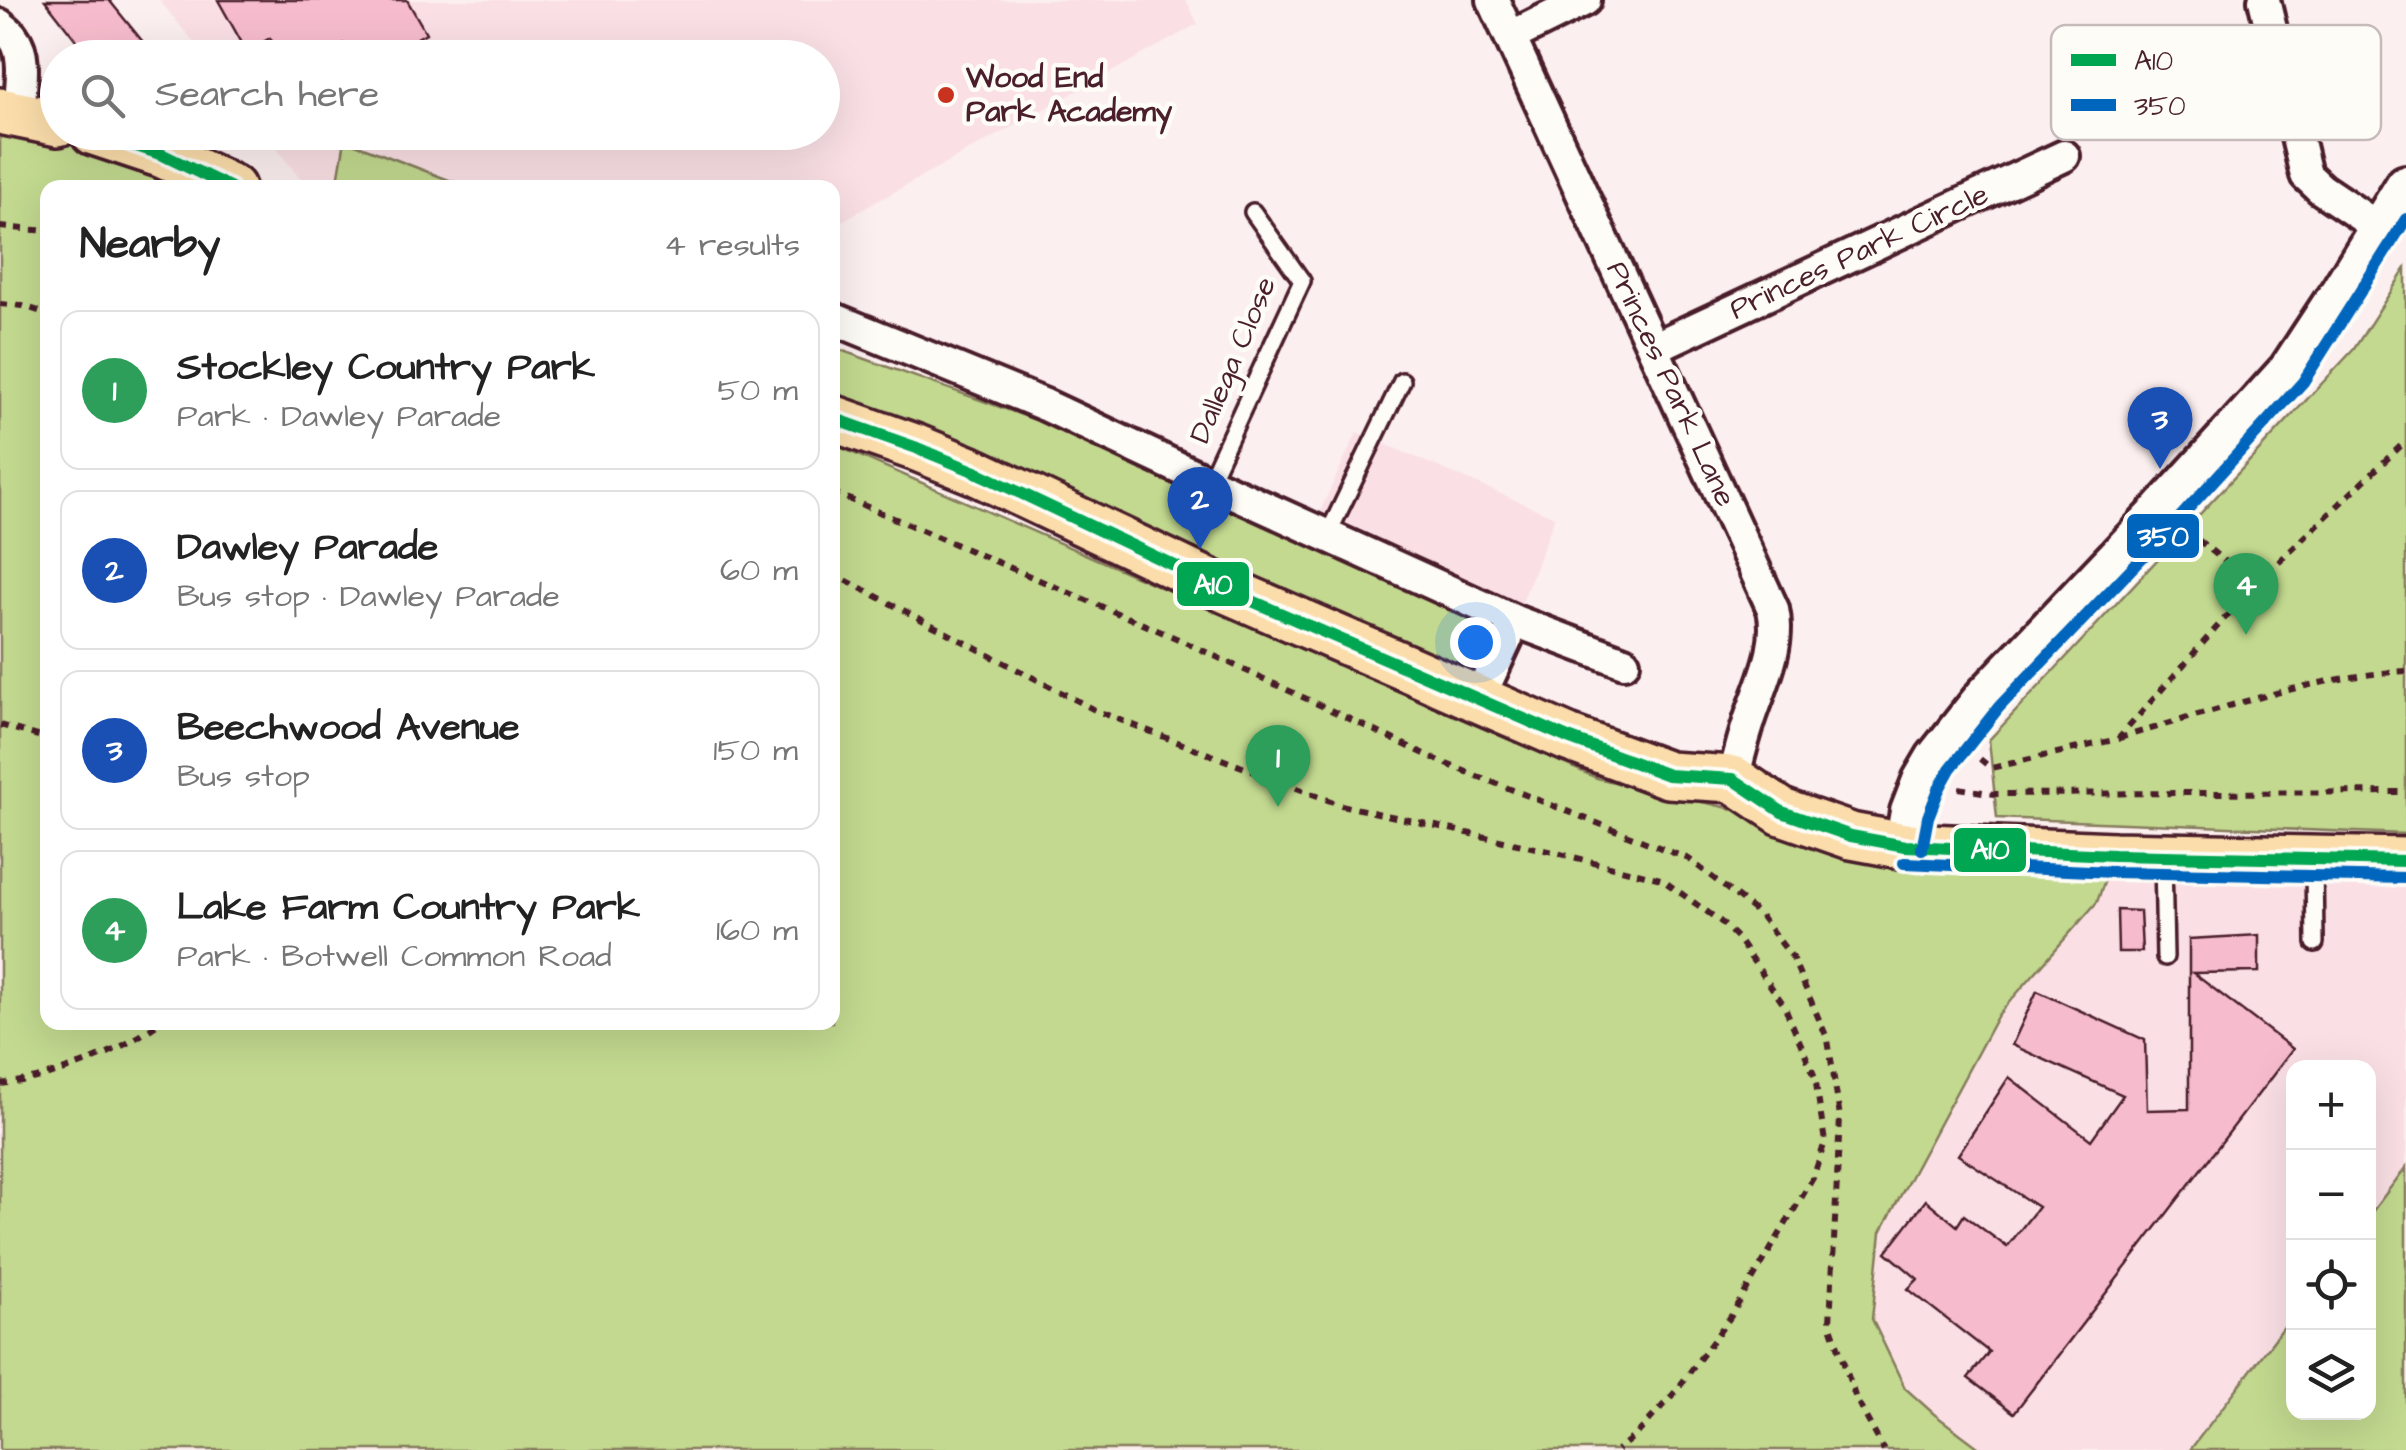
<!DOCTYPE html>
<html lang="en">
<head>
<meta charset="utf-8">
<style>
	:root { --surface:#fff; --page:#f6f6f6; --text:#222; --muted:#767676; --line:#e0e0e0; --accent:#c8321e }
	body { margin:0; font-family:"Architects Daughter",sans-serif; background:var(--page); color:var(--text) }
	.controls { position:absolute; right:30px; bottom:30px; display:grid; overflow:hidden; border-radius:20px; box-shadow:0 10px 40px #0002 }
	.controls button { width:90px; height:90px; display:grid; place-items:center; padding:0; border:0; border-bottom:2px solid var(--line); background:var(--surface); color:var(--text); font:50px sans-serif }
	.you { position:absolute; left:1475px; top:642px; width:35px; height:35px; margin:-25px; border:8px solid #fff; border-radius:50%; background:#1a73e8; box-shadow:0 0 0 15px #1a73e833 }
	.badge { display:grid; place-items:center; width:65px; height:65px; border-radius:50%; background:var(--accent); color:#fff; font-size:32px; font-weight:700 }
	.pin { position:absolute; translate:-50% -82px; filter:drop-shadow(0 2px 5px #0008) }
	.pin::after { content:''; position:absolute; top:52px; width:35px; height:30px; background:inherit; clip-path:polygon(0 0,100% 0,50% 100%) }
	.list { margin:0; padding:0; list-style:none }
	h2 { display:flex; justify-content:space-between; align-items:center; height:130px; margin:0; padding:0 40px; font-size:42px }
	h2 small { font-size:32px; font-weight:400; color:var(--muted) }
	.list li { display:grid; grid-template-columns:65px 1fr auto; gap:30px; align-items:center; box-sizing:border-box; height:160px; margin:0 20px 20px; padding:0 20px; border:2px solid var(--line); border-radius:20px }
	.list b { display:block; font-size:38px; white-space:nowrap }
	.list p { margin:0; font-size:32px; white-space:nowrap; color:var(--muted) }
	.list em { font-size:32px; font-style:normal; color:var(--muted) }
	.icon { flex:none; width:55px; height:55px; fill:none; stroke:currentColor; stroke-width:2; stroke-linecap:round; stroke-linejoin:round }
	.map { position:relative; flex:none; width:2406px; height:1450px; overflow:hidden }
	.search { position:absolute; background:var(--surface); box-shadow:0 10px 40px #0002; left:40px; top:40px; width:800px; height:110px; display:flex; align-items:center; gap:25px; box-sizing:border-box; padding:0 35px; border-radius:55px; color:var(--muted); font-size:38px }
	.panel { position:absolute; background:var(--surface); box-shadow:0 10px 40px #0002; left:40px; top:180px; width:800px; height:850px; border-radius:20px }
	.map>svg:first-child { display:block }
	.built { fill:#fae0e5 }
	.green { fill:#c2d98f; stroke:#867c5d; stroke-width:2.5 }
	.building { fill:#f6bccd; stroke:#4a1f2b; stroke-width:2.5 }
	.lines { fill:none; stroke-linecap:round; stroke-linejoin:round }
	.lane-casing { stroke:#4a1f2b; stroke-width:22 }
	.street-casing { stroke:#4a1f2b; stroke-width:38 }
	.secondary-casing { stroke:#4a1f2b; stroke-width:48 }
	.primary-casing { stroke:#4a1f2b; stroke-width:52 }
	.path { stroke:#4a1f2b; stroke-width:6; stroke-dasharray:8 8; stroke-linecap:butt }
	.lane { stroke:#fdfcf7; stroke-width:15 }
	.street { stroke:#fdfcf7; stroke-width:30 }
	.secondary { stroke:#fdfcf7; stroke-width:40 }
	.primary { stroke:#fbddab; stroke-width:45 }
	.bus-1-casing { stroke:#fdfcf7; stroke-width:20 }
	.bus-2-casing { stroke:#fdfcf7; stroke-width:20 }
	.bus-1 { stroke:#00a651; stroke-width:12 }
	.bus-2 { stroke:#0065bd; stroke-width:12 }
	.poi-dot { fill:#c8321e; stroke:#fdfcf7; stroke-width:4 }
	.labels { text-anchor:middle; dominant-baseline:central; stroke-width:9; stroke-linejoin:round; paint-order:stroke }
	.poi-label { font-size:30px; font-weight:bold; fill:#4a1f2b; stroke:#fdfcf7; text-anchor:start }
	.street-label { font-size:30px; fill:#4a1f2b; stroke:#fdfcf7 }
	.key { fill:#fdfcf7; stroke:#c7baba; stroke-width:2.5 }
	.key-label { font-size:28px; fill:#4a1f2b }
	.line-badge { stroke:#fdfcf7; stroke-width:4 }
	.badge-label { font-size:28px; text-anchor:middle; font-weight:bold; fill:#fff }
</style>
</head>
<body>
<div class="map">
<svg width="2406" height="1450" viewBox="0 0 2406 1450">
	<rect width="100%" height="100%" fill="#fcefef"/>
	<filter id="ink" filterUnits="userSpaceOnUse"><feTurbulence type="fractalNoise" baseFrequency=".01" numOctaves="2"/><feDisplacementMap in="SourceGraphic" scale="20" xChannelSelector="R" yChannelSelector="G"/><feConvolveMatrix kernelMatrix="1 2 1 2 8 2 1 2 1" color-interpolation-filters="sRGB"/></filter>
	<g filter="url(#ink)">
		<!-- built -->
		<path class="built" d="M 159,0 L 1186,0 L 1198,24 L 833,226 L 832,188 L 467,187 L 346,140 L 337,187 L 313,187 L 305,185 L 265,133 L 822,132 L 822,58 L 206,57 Z
			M 1357,432 L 1555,517 L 1515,621 L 1309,534 Z
			M 2114,855 L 2406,863 L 2406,1167 L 2369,1216 L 2368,1068 L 2294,1068 L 2293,1315 L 2190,1450 L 1982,1450 L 1934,1414 L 1905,1388 L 1872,1319 L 1881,1232 L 1998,1015 L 2097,902 Z"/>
		<!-- green -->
		<path class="green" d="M 0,111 L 232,187 L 48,188 L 48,1022 L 832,1022 L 833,444 L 1597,778 L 1851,836 L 2114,855 L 2097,902 L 1998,1015 L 1881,1232 L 1872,1319 L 1905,1388 L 1934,1414 L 1982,1450 L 0,1450 Z
			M 345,140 L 467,187 L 337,187 Z
			M 2406,268 L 2406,834 L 1997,818 L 1989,740 L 2354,349 Z
			M 832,347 L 1209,482 L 1515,621 L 1479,699 L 833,412 Z
			M 2406,1167 L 2406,1450 L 2190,1450 L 2293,1315 L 2294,1412 L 2368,1412 L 2369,1216 Z"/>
		<!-- building -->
		<path class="building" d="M 45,0 L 109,0 L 156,58 L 90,58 Z
			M 218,0 L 407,0 L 426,33 L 405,45 L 412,58 L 350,58 L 343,44 L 319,58 L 298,58 L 291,45 L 278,52 L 270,38 L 247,52 Z
			M 2117,910 L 2140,911 L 2142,952 L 2118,952 Z
			M 2259,935 L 2259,972 L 2193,973 L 2293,1049 L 2014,1413 L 1968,1378 L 1989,1352 L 1908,1289 L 1918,1279 L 1886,1252 L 1926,1200 L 1957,1226 L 1964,1215 L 2007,1247 L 2038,1207 L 1958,1155 L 2009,1077 L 2091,1140 L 2123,1095 L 2012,1045 L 2037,991 L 2145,1040 L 2147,1110 L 2189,1109 L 2189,939 Z"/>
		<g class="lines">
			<defs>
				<path id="lane" d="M 1209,482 L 1302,281 L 1253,212
					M 1328,534 L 1402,381
					M 2163,859 L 2165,957
					M 2314,863 L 2315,943"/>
				<path id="street" d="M 1493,0 L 1773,609 C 1782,649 1759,688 1748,725 C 1742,743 1738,761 1733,779
					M 2264,0 L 2306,175 L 2321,189 L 2379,228
					M 0,25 C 4,29 10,32 13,37 C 28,56 20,91 19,114
					M 1510,37 L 1585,0
					M 832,318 L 1045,405 L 1209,482 L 1515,621 L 1624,662
					M 1653,348 L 2064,156
					M 1479,699 L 1515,621"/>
				<path id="secondary" d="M 1905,846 L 1911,812 L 1923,781 L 1936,759 L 1986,696 L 2162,511 L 2289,371 L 2341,292 L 2406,186"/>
				<path id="primary" d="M 0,111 L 58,123
					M 94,132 L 163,155 L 232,188
					M 832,418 L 917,448 L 976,472 L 1213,584 L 1568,738 L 1668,775 L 1733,779 L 1782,812 L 1851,836 L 1905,846 L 2114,855 L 2406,861"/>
			</defs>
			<!-- lane casing -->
			<use href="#lane" class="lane-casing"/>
			<!-- street casing -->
			<use href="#street" class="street-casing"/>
			<!-- secondary casing -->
			<use href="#secondary" class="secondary-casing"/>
			<!-- primary casing -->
			<use href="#primary" class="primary-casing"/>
			<!-- path -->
			<path class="path" d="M 0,227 L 48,231
				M 0,304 L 23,306 L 48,314
				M 832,492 L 1176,638 L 1444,763 L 1689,859 L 1759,914 L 1792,957 L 1828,1040 L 1840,1117 L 1830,1323 L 1856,1399 L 1884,1450
				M 2186,530 L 2254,585
				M 832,573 L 1097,711 L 1341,805 L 1549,851 L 1661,879 L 1720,921 L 1737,938 L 1784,1005 L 1815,1077 L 1825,1142 L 1813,1178 L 1731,1316 L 1676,1391 L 1637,1434 L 1617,1450
				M 0,725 L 48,739
				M 2119,738 C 2213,712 2308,677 2406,671
				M 1980,759 L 1991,768 L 2118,739 L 2254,585 L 2406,441
				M 1959,788 L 1994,794 L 2406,792
				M 0,1084 C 57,1078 114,1055 161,1022"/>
			<!-- lane -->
			<use href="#lane" class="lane"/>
			<!-- street -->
			<use href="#street" class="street"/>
			<!-- secondary -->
			<use href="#secondary" class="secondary"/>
			<!-- primary -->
			<use href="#primary" class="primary"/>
			<defs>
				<path id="bus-1" d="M 96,132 L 163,155 L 231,188
					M 832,418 L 917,448 L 976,472 L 1213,584 L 1568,738 L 1668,775 L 1733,779 L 1782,812 L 1851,836 L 1905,846 L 2114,855 L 2406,861"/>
				<path id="bus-2" d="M 1922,849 L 1928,817 L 1939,789 L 1950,769 L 1999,707 L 2175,523 L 2303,382 L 2406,219
					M 1904,863 L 2114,872 L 2406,878"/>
			</defs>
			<!-- bus-1 casing -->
			<use href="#bus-1" class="bus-1-casing"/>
			<!-- bus-2 casing -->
			<use href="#bus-2" class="bus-2-casing"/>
			<!-- bus-1 -->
			<use href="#bus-1" class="bus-1"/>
			<!-- bus-2 -->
			<use href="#bus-2" class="bus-2"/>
		</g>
	</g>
	<!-- markers -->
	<circle class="poi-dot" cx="946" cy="95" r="10"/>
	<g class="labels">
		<!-- poi labels -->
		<g class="poi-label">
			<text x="966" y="78">Wood End<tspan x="966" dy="34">Park Academy</tspan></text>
		</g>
		<!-- street labels -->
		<g class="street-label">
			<text transform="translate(1859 252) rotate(-25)">Princes Park Circle</text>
			<text transform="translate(1233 360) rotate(-67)">Dallega Close</text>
			<text transform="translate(1671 384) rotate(65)">Princes Park Lane</text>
		</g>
	</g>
	<!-- legend -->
	<rect x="2051" y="25" width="330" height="115" rx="15" class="key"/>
	<rect x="2071" y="54" width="45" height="12" fill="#00a651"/>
	<rect x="2071" y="99" width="45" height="12" fill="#0065bd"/>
	<g class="key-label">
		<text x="2134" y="70">A10</text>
		<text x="2134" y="115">350</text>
	</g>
	<g class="line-badge">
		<rect x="2125" y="512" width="76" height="48" rx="10" fill="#0065bd"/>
		<rect x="1175" y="560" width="76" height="48" rx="10" fill="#00a651"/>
		<rect x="1952" y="826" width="76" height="48" rx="10" fill="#00a651"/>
	</g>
	<g class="badge-label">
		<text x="2163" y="546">350</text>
		<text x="1213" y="594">A10</text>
		<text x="1990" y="859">A10</text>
	</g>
</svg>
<div class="controls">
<button>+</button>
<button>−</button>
<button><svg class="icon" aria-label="locate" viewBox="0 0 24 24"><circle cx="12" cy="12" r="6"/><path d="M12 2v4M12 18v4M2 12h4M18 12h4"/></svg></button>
<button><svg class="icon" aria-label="layers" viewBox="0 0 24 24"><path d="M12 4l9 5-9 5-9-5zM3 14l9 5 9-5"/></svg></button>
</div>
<div class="you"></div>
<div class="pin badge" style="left:1278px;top:807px;background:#2e9e5b">1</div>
<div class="pin badge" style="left:1200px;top:549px;background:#1a4fb4">2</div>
<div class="pin badge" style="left:2160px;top:469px;background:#1a4fb4">3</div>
<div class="pin badge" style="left:2246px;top:635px;background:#2e9e5b">4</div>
<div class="search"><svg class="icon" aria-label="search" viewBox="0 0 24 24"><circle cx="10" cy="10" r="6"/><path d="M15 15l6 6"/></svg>Search here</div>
<section class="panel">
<h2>Nearby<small>4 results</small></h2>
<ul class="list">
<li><span class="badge" style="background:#2e9e5b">1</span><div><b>Stockley Country Park</b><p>Park · Dawley Parade</p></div><em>50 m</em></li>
<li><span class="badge" style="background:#1a4fb4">2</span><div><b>Dawley Parade</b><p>Bus stop · Dawley Parade</p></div><em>60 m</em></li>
<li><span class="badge" style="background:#1a4fb4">3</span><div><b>Beechwood Avenue</b><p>Bus stop</p></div><em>150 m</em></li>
<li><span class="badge" style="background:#2e9e5b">4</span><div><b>Lake Farm Country Park</b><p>Park · Botwell Common Road</p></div><em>160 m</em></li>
</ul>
</section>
</div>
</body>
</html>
